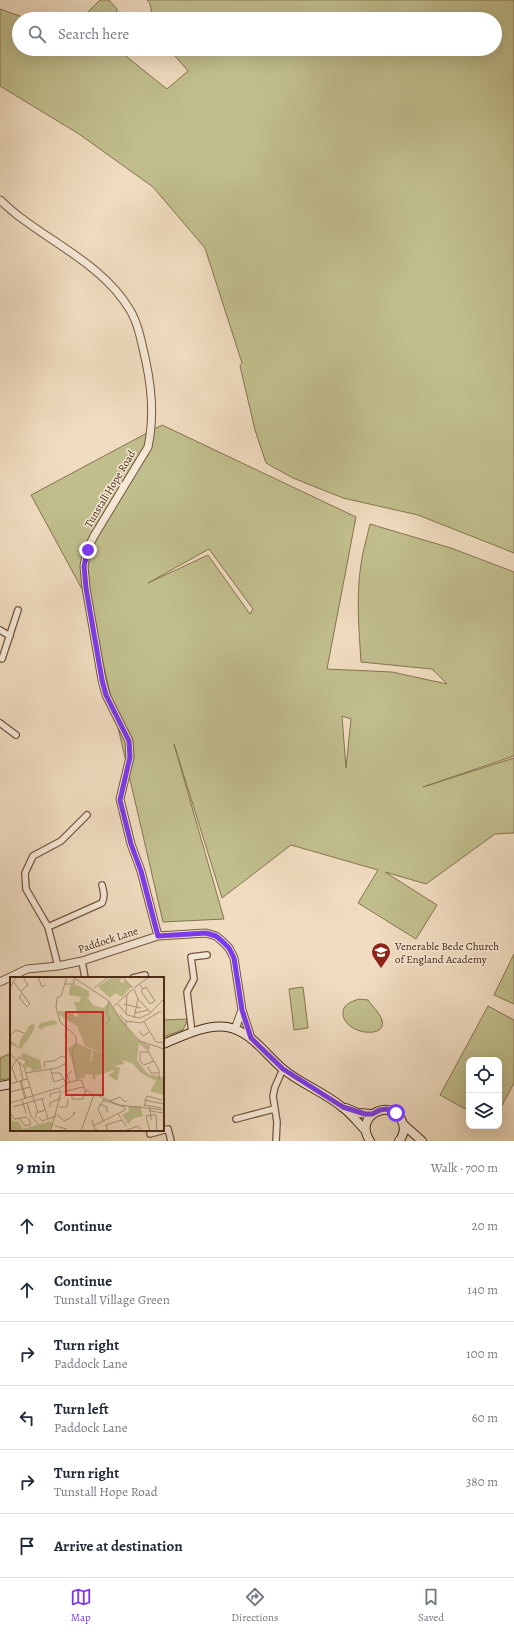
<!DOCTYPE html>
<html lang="en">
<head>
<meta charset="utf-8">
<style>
	:root { --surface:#fff; --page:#f2f2f3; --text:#1f2937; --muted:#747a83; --line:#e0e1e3; --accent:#7c3aed }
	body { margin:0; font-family:Alegreya,serif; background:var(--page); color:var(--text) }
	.controls { position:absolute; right:12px; bottom:12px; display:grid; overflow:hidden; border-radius:8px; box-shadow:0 4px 16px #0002 }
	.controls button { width:36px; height:36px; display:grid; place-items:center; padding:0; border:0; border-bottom:1px solid var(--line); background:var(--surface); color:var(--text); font:20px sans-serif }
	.stop { position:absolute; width:12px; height:12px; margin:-9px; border:3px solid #7c3aed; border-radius:50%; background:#fff }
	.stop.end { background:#7c3aed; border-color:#fff; box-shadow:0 1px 4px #0008 }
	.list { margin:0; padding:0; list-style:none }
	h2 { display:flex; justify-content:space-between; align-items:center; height:52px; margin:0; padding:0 16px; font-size:17px }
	h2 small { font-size:13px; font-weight:400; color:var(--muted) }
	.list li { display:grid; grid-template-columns:26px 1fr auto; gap:12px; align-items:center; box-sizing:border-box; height:64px; padding:0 16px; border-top:1px solid var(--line) }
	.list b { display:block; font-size:15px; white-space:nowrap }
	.list p { margin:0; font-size:13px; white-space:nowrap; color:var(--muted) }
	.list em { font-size:13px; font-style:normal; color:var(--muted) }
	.icon { flex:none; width:22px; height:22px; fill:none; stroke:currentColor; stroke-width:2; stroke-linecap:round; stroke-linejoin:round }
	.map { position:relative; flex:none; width:514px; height:1141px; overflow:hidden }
	.search { position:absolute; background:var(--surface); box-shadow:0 4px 16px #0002; left:12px; right:12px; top:12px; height:44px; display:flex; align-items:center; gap:10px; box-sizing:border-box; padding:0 14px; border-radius:22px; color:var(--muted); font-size:15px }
	.sheet { height:436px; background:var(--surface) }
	nav { display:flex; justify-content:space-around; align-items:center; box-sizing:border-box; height:56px; border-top:1px solid var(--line); background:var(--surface); font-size:11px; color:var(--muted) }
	nav a { display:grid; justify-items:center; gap:2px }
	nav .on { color:var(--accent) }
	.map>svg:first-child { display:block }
	.green { fill:#c1be8d; stroke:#857450; fill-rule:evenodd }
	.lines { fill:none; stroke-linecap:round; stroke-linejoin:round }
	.minor-casing { stroke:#73563e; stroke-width:8 }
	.tertiary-casing { stroke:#73563e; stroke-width:9 }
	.secondary-casing { stroke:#492913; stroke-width:10 }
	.minor { stroke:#f5e8d6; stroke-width:5.5 }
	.tertiary { stroke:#f5e8d6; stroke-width:7 }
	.secondary { stroke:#f5e8d6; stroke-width:8 }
	.route { stroke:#7c3aed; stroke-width:5 }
	.labels { text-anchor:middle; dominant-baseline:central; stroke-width:3; stroke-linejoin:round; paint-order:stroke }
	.street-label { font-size:11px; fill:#492913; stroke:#f5e8d6 }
	.poi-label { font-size:11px; fill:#492913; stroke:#f5e8d6; text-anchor:start }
	.inset-road { fill:none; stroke:#ad947b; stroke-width:1 }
	.view { fill:#d62828; fill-opacity:0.15; stroke:#d62828; stroke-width:2 }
	.inset-edge { fill:none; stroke:#492913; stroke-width:2 }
</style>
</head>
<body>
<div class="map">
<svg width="514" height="1141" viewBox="0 0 514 1141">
	<rect width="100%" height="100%" fill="#f0dcc0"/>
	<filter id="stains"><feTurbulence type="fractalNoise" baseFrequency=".005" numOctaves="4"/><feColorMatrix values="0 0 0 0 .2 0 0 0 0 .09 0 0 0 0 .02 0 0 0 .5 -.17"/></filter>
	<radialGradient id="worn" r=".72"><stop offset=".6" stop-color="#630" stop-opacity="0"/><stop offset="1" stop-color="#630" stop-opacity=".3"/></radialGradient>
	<!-- green -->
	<path class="green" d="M 100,0 L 109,0 L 117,9 L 117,19 L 69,19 L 87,13 Z
		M 147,0 L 514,0 L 514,553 L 418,515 L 343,498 L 293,478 L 266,463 L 255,430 L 240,366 L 242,363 L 205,248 L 153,187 L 79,134 L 0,86 L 0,9 L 28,19 L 19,19 L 19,49 L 117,49 L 167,89 L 188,71 L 169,49 L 495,49 L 495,19 L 153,19 L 150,4 Z
		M 162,425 L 356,517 L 327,669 L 392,672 L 447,684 L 432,669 L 361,662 C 359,630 356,596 361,564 C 363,550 367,537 370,524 L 451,548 L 514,572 L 514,756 L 423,787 L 514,758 L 514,833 L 495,834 L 426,884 L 385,872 L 437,905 L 416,939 L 358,903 L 378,870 L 291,845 L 222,898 L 174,744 L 224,919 L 163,922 L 89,602 L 31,495 ZM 209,549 L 253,609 L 250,614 L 208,555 L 148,583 ZM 342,716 L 351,719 L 346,768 Z
		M 514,954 L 514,1004 L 494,995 Z
		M 303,987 L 308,1028 L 294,1030 L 289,989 Z
		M 359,999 L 368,1000 C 372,1006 380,1013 382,1020 C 388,1039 346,1035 343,1015 C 342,1004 351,1002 359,999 Z
		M 488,1006 L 514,1020 L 514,1083 L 499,1111 L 499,1060 L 469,1060 L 469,1111 L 440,1095 Z
		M 188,1019 L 183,1030 L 163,1037 L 163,1020 Z
		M 11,1053 L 11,1078 L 0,1080 L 0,1058 Z"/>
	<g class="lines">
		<defs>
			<path id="minor" d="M 0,630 L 10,636
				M 2,659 L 18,610
				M 0,723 L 16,735
				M 48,927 L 102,903 C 105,897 104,892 102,885
				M 82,961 L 85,978
				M 58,966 L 48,927 L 26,889 L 25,873 L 33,856 L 61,841 L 87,815
				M 133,978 L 145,975
				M 192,1033 L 187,992 L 194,979 L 191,957 L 207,955
				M 236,1119 L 274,1109
				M 150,1134 L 168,1129 L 171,1141
				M 276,1141 L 277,1122 L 273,1096 L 275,1087 L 283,1069"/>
			<path id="tertiary" d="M 0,200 C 8,207 15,214 24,220 C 60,247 106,269 130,310 C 139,325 142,345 146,362 C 152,390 154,419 148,447 L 94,536 L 87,550 L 84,566 L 86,588 L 102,680 L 106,695 L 129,741 L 130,757 L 120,799 L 131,844 L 141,871 L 158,936
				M 0,982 L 27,969 L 58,966 L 82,961 L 158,936 L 206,933 L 216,936 L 222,941 L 229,948 L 234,958 L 242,1010 L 251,1038
				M 235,1029 L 242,1010"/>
			<path id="secondary" d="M 163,1044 C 183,1036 206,1024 227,1027 C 251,1031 266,1055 283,1069 C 301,1084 324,1092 342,1107 C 351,1113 358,1123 366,1131
				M 0,1086 L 11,1084
				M 346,1108 L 358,1113 L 372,1114
				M 404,1125 L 422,1141
				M 370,1141 C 352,1114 395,1096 403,1124 C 405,1130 403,1136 399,1141"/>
		</defs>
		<!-- minor casing -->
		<use href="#minor" class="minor-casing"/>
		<!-- tertiary casing -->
		<use href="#tertiary" class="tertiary-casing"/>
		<!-- secondary casing -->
		<use href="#secondary" class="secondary-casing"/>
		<!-- minor -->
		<use href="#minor" class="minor"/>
		<!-- tertiary -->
		<use href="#tertiary" class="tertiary"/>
		<!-- secondary -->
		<use href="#secondary" class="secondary"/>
	</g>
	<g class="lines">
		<!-- route -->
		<path class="route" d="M 88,550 L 84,566 L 86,588 L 102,680 L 106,695 L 129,741 L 130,757 L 120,800 L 131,844 L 141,871 L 158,936 L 206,933 L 216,936 L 222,941 L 229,948 L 234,958 L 242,1010 L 251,1038 L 283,1069 L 343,1107 L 365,1114 L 372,1114 L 380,1110 L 387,1109 L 396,1113"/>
	</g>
	<!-- icons -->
	<defs>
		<symbol id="school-pin" viewBox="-11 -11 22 30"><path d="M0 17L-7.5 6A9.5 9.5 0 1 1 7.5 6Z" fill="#8f2418" stroke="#f5e8d6"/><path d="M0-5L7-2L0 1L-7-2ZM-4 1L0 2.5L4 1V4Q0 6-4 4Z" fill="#fff"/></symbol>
	</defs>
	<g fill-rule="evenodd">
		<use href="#school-pin" x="370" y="941" width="22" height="30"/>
	</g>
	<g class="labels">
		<!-- street labels -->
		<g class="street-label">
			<text transform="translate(110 489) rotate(-59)">Tunstall Hope Road</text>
			<text transform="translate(108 940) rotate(-18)">Paddock Lane</text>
		</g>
		<!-- poi labels -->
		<g class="poi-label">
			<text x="395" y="946">Venerable Bede Church<tspan x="395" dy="13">of England Academy</tspan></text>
		</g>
	</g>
	<!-- overview -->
	<g transform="translate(10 977)">
		<rect width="154" height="154" fill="#f0dcc0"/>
		<path d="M 102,0 L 112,0 L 110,5 L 112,6 L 116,3 L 121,10 L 112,20 L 105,16 L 100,21 L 88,10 ZM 64,7 L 79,14 L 79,20 L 77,20 L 83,28 L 93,31 L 99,25 L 126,61 L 139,69 L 136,73 L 129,66 L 127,83 L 138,97 L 154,100 L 154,118 L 140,114 L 146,104 L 131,96 L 123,87 L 75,69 L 67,49 L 49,38 L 48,34 L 63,35 L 64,39 L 69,40 L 64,25 L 69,25 L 71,20 L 59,18 L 60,9 ZM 44,43 L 48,47 L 33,50 L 33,53 L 28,50 L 31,46 ZM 25,47 L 23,55 L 11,72 L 0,67 L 0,63 L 9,70 L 10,63 L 20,48 ZM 67,66 L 82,73 L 80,84 L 82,84 L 83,73 L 112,82 L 114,87 L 104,89 L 110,91 L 107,104 L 98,98 L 104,95 L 104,93 L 85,99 L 86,103 L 82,101 L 83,98 L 77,97 L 72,102 L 67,102 L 58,71 ZM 13,76 L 30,83 L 32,92 L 22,94 L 21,90 L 14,91 L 17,84 L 11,79 ZM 118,129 L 130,129 L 133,139 L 124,141 L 118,147 L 112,138 L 119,134 ZM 0,140 L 3,145 L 8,144 L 13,152 L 40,144 L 44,147 L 40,154 L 0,154 Z" fill="#c1be8d"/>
		<path class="inset-road" d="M 28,0 L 32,10 L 36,8M 57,0 L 51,19 L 47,21 L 46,30 L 50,45 L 66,59 L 66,67 L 62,76 L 67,103M 63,0 L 99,24 L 111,44 L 130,64 L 154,72M 112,0 L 123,11M 3,4 L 20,27 L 17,30 L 9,20 L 12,17M 55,7 L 64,7 L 64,2M 130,8 L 133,12 L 136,10 L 145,24 L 140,27 L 131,14 L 133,12M 0,11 L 6,0M 84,11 L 99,0M 124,11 L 139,0M 124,12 L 128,22 L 141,36M 11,14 L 18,8 L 13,0M 108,27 L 117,38 L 130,41 L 139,37 L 154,22M 114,27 L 131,31M 104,29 L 123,12M 125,36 L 138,33M 116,37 L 117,18M 110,38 L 116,44 L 116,49M 124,41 L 128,22M 116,44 L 131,46 L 151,34M 134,45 L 146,65 L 154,66M 96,47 L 100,42 L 96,35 L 99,24M 129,54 L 133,59 L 139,55M 0,59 L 6,53 L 14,56M 139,68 L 138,74 L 149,93 L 149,103M 139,75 L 130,75 L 130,84 L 134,88 L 144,84M 0,77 L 14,90 L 28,136M 9,80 L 17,84 L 13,89M 9,85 L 13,103M 2,90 L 7,105M 138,90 L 141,96 L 149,96M 35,91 L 34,85 L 44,84 L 52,79 L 56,81M 40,91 L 44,105 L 53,102M 0,92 L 9,80M 15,96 L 48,91 L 54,87 L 57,88M 41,96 L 50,96 L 56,106M 11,103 L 16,121M 10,104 L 15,122M 60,105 L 57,98 L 62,94M 0,107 L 17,102M 50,111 L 57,106 L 69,103 L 72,104 L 74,111M 0,115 L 20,110M 53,115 L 72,110 L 82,117M 85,117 L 109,128 L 154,133M 62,119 L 62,122 L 73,122 L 76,113M 40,120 L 40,117 L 51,114M 32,122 L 38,142M 94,122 L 88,132 L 94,145M 12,123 L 16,136M 93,123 L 114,130M 134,123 L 154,127M 100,124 L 110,120 L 115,125 L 117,123M 0,126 L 48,111 L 51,113M 17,126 L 21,139 L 29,148M 89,127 L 97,130 L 97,135M 134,128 L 151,131M 134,129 L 137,119 L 152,123M 3,130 L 34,121M 40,130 L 40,126 L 51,121M 49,130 L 57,130 L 58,122M 139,130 L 141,138 L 136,139 L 140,154M 140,134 L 154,136M 0,135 L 4,142 L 17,140M 47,137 L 54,144 L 60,141 L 64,137 L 65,135 L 64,135 L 64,137M 108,137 L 116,149M 29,140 L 32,144 L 46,139M 9,141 L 15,149 L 21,147 L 18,141M 26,141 L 26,136 L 35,133M 82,143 L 85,153 L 88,153M 141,143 L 141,138 L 146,138 L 147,154M 45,149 L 57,152M 83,149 L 115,133 L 115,129M 41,153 L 51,115M 71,154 L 84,118M 98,154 L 96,148 L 112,143M 114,154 L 128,149 L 132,154"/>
		<path class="view" d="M 56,35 L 93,35 L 93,118 L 56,118 Z"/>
		<rect width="154" height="154" class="inset-edge"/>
	</g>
	<rect width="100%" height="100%" filter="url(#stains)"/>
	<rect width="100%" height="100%" fill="url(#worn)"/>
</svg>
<div class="controls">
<button><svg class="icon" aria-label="locate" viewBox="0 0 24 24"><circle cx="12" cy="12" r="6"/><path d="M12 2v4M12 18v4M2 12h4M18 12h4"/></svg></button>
<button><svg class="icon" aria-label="layers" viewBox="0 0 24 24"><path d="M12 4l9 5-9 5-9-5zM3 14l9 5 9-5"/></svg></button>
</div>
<div class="stop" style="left:396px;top:1113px"></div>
<div class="stop end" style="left:88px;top:550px"></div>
<div class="search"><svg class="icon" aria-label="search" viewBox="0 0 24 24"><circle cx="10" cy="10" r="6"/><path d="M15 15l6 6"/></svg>Search here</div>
</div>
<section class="sheet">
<h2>9 min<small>Walk · 700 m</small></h2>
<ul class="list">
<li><svg class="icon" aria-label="ahead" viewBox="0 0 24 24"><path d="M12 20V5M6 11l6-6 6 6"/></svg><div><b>Continue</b></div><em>20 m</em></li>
<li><svg class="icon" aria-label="ahead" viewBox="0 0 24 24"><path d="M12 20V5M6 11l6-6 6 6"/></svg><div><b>Continue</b><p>Tunstall Village Green</p></div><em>140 m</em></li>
<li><svg class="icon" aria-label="right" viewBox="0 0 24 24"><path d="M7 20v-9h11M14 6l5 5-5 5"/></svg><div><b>Turn right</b><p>Paddock Lane</p></div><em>100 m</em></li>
<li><svg class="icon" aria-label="left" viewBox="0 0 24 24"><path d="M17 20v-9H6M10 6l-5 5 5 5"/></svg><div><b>Turn left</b><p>Paddock Lane</p></div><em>60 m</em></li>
<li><svg class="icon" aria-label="right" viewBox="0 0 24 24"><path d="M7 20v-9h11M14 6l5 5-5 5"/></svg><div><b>Turn right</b><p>Tunstall Hope Road</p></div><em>380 m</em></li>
<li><svg class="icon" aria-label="arrive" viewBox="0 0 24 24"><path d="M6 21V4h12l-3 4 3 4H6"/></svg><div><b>Arrive at destination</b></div></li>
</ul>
</section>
<nav>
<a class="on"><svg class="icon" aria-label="map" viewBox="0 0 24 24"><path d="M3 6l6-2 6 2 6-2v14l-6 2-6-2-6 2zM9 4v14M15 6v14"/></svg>Map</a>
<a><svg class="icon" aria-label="directions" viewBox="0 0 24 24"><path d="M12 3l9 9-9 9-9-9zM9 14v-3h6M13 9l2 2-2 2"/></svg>Directions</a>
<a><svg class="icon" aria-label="saved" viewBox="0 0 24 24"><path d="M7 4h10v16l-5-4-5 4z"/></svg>Saved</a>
</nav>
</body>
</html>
